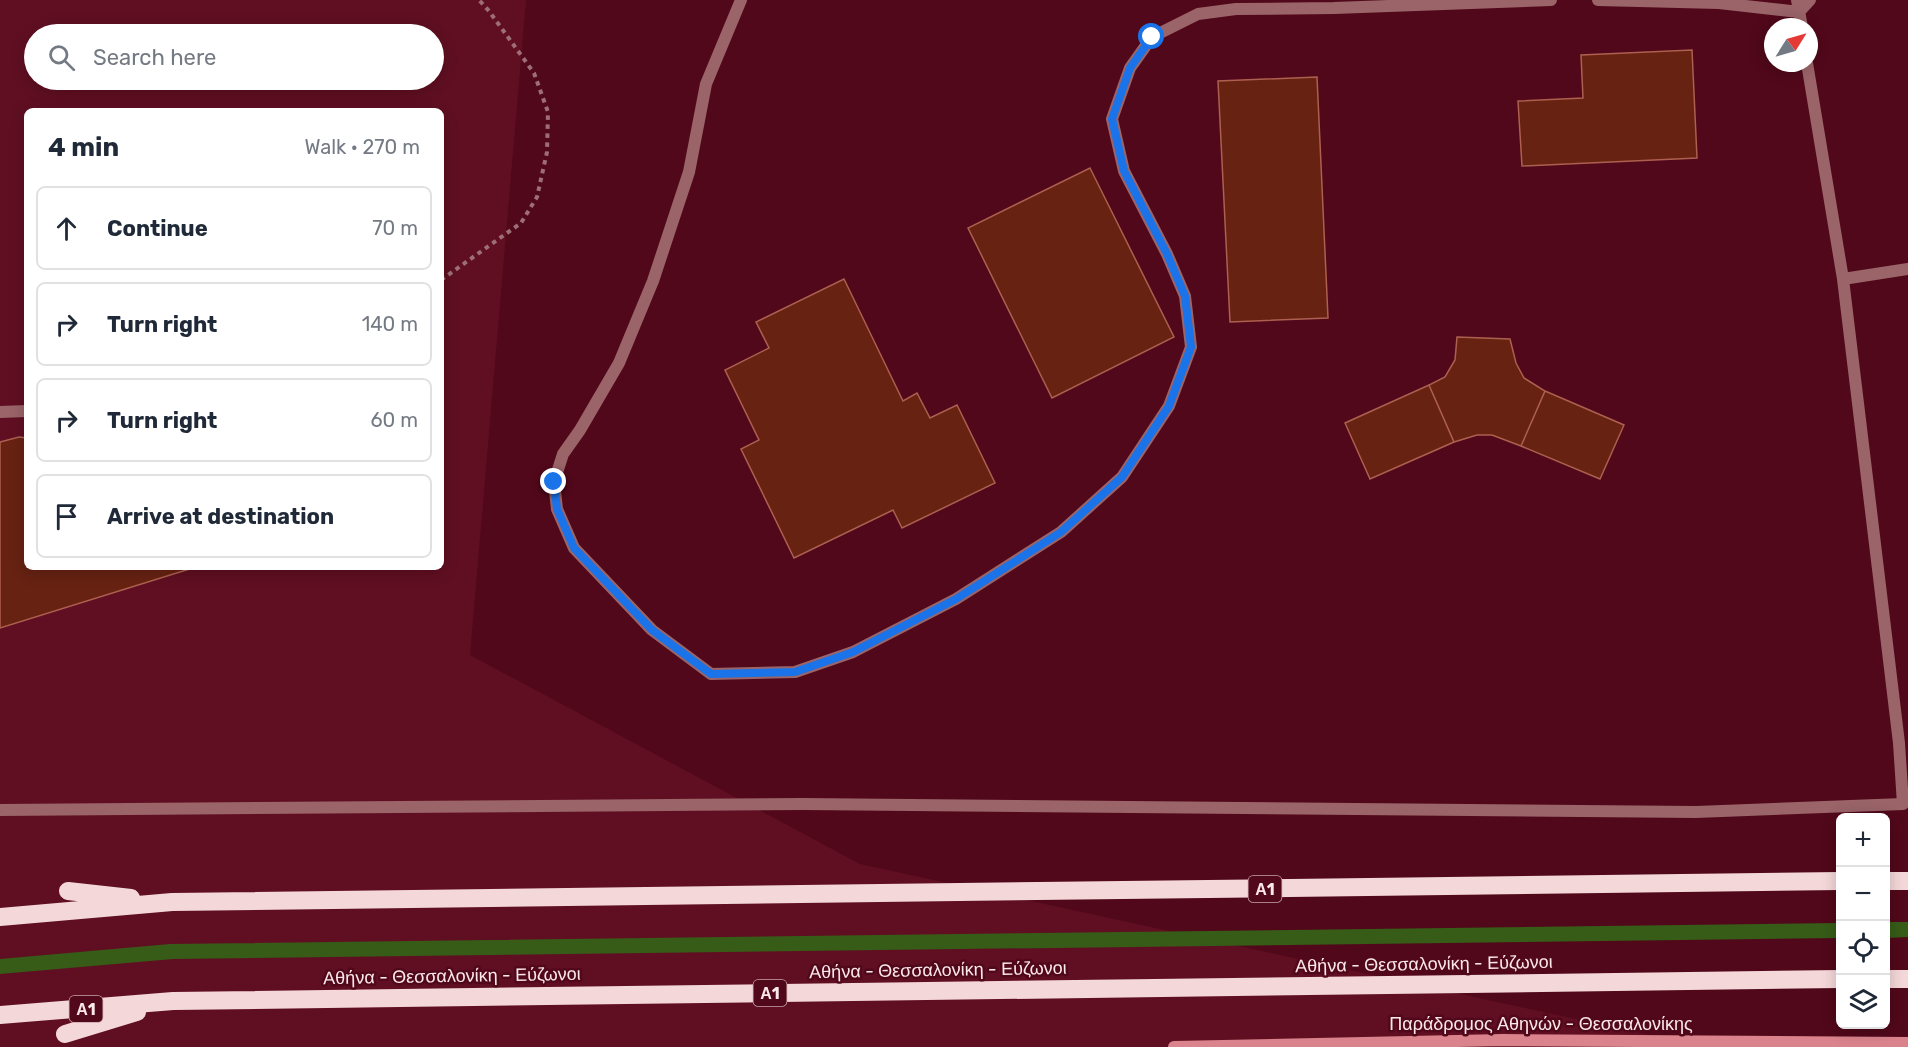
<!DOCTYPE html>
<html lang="en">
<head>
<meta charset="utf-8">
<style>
	:root { --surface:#fff; --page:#f6f6f7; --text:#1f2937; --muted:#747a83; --line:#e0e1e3 }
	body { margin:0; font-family:Rubik,sans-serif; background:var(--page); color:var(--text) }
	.controls { position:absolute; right:18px; bottom:18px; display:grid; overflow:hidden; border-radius:9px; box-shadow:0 3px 15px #0003 }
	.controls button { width:54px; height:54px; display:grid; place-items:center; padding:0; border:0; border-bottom:2px solid var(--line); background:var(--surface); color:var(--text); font:30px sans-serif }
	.compass { position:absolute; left:1764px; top:18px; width:54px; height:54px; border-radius:50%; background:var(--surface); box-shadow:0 3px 15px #0003; rotate:53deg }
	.stop { position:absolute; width:18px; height:18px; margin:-14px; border:4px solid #1a73e8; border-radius:50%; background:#fff }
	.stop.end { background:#1a73e8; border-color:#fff; box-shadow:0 2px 6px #0008 }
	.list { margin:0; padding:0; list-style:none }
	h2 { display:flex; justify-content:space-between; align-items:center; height:78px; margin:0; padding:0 24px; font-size:26px }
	h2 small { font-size:20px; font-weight:400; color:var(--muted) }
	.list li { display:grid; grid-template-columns:39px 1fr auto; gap:18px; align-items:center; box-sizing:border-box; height:84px; margin:0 12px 12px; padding:0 12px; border:2px solid var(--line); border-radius:9px }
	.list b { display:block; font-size:22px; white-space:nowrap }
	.list em { font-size:20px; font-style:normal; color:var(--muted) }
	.icon { flex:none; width:33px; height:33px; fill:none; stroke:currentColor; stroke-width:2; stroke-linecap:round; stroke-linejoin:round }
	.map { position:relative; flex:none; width:1908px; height:1047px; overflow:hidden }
	.search { position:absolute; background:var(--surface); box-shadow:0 3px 15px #0003; left:24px; top:24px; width:420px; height:66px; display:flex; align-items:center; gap:15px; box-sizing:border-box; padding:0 21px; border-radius:33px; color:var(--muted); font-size:22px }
	.panel { position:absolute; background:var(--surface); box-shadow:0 3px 15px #0003; left:24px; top:108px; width:420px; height:462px; border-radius:9px }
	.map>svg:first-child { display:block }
	.built { fill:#600f22; fill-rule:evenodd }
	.green { fill:#365c17 }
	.building { fill:#672212; stroke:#ad604f; stroke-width:1.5 }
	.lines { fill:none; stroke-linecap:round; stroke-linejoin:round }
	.path { stroke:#9e6e78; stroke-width:4; stroke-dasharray:4.5 4.5; stroke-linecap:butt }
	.service { stroke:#9a6469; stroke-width:12 }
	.minor { stroke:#9a6469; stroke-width:12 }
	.secondary { stroke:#da838c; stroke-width:12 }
	.motorway { stroke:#f4d7d9; stroke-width:18 }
	.route { stroke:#1a73e8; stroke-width:8 }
	.labels { text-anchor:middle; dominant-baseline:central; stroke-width:5; stroke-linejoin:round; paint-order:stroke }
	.shield { fill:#51081a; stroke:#c8a5ab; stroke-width:1.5 }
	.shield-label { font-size:16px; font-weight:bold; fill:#fbe8e9 }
	.street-label { font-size:18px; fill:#fbe8e9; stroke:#51081a }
</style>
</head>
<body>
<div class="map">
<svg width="1908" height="1047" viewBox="0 0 1908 1047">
	<rect width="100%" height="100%" fill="#51081a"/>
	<!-- built -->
	<path class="built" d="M 0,0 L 526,0 L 470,655 L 860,864 L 1705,1047 L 0,1047 ZM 34,34 L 434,34 L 434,80 L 34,80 ZM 27,111 L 441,111 L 441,567 L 27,567 Z"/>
	<!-- green -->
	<path class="green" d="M 1886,922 L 1908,922 L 1908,937 L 1886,938 Z
		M 1840,923 L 1840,938 L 173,959 L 0,974 L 0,959 L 170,944 Z"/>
	<!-- building -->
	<path class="building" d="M 1692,50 L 1697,158 L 1522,166 L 1518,101 L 1583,98 L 1581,55 Z
		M 1317,77 L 1328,318 L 1230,322 L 1218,81 Z
		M 1090,168 L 1174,337 L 1052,398 L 968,228 Z
		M 844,279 L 903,401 L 917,393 L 930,418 L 957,405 L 995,483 L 902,528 L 893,510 L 794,558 L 741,449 L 759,440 L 725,370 L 769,348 L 756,322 Z
		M 1457,337 L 1510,339 L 1516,363 L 1524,378 L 1545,391 L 1521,446 L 1492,435 L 1477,435 L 1454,442 L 1429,385 L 1445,377 L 1455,360 Z
		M 1429,385 L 1454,442 L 1370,479 L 1345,423 Z
		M 1545,391 L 1624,425 L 1600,479 L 1521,446 Z
		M 19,437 L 27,438 L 27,567 L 196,567 L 0,628 L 0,442 Z"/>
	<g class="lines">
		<!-- path -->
		<path class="path" d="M 441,280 L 521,223 L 537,197 L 547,152 L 548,112 L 534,73 L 489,11 L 479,0"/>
		<!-- service -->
		<path class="service" d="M 741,0 L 706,84 L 689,172 L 653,281 L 619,363 L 580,430 L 563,454 L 554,482 L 557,509 L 574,548 L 652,630 L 711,674 L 795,672 L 853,652 L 956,599 L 1061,532 L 1122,477 L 1169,406 L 1191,347 L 1185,296 L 1167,254 L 1124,171 L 1112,119 L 1130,68 L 1152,37 L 1198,14 L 1236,9 L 1334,8 L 1551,0
			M 1598,0 L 1719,3 L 1799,12
			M 1797,0 L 1802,27
			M 1799,12 L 1810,0
			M 1843,279 L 1908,269
			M 803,804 L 1696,812 L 1903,804 L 1899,743 L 1843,279 L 1807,63"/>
		<!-- minor -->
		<path class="minor" d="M 0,412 L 27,411
			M 0,810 L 803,804"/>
		<!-- secondary -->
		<path class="secondary" d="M 1174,1047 L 1503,1040 L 1908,1043"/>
		<!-- motorway -->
		<path class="motorway" d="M 1886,881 L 1908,881
			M 68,891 L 131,898
			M 0,917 L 172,902 L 1840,881
			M 1886,979 L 1908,979
			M 0,1015 L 173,1001 L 1840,979
			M 65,1034 L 137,1012"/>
	</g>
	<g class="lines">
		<!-- route -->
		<path class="route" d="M 554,482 L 557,509 L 574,548 L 652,630 L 711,674 L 795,672 L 853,652 L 956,599 L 1061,532 L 1122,477 L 1169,406 L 1191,347 L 1185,296 L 1167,254 L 1124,171 L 1112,119 L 1130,68 L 1152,37"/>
	</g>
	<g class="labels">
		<!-- shield labels -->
		<g class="shield">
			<rect x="1248.5" y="876" width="33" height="26" rx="4.5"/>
			<rect x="753.5" y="980" width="33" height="26" rx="4.5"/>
			<rect x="69.5" y="996" width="33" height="26" rx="4.5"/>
		</g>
		<g class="shield-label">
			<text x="1265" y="889">Α1</text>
			<text x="770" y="993">Α1</text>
			<text x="86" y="1009">Α1</text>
		</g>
		<!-- street labels -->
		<g class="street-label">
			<text transform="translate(1424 964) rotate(-1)">Αθήνα - Θεσσαλονίκη - Εύζωνοι</text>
			<text transform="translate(938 970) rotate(-1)">Αθήνα - Θεσσαλονίκη - Εύζωνοι</text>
			<text transform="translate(452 976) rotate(-1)">Αθήνα - Θεσσαλονίκη - Εύζωνοι</text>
			<text x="1541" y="1024">Παράδρομος Αθηνών - Θεσσαλονίκης</text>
		</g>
	</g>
</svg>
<div class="controls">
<button>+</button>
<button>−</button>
<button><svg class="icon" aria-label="locate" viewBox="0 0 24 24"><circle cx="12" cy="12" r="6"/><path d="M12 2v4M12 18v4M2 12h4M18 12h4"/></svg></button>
<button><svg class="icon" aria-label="layers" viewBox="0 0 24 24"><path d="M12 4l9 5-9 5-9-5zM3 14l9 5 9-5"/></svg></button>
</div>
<svg class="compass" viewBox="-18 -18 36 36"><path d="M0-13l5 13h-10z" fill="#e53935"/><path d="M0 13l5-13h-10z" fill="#747a83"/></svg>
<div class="stop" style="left:1152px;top:37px"></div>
<div class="stop end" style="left:554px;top:482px"></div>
<div class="search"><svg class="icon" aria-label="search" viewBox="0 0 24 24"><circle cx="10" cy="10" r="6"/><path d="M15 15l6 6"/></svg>Search here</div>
<section class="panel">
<h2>4 min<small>Walk · 270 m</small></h2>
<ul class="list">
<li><svg class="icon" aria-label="ahead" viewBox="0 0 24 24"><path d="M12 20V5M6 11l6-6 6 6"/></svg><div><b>Continue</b></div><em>70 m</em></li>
<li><svg class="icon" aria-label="right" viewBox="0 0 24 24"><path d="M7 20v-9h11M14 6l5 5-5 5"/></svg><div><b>Turn right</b></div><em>140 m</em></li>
<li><svg class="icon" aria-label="right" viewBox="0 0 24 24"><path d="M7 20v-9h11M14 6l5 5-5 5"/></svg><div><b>Turn right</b></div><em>60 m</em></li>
<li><svg class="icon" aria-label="arrive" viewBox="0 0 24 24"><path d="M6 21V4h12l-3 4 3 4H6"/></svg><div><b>Arrive at destination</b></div></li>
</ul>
</section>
</div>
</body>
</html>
